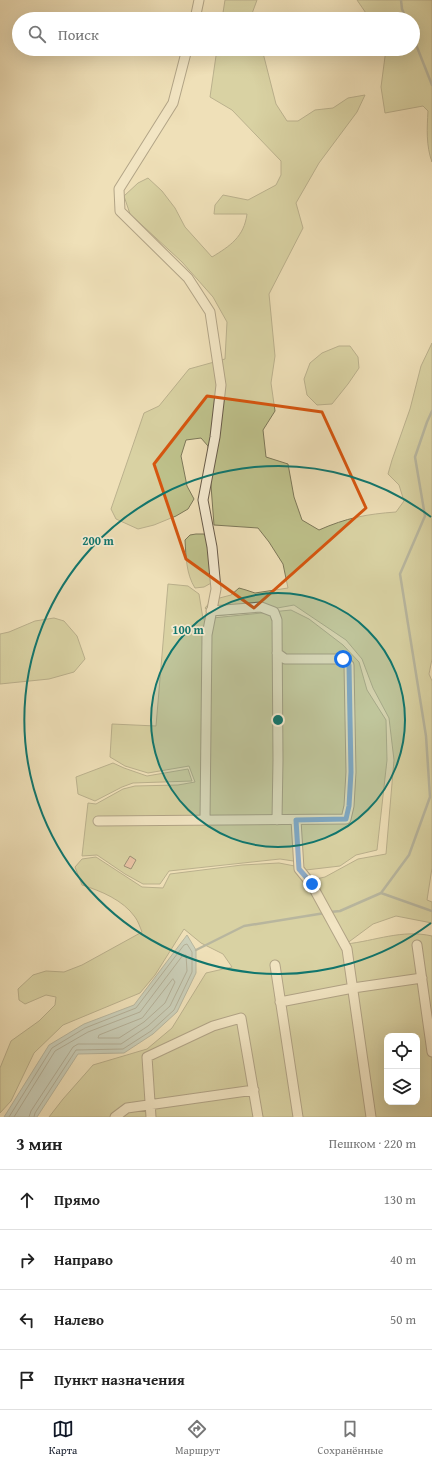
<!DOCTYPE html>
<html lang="ru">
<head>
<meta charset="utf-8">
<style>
	:root { --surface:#fff; --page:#f6f6f6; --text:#222; --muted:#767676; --line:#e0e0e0; --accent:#111827 }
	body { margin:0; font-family:"Gentium Book Plus",serif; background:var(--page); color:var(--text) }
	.controls { position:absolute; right:12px; bottom:12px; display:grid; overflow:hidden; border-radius:8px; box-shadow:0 4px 16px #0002 }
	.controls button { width:36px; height:36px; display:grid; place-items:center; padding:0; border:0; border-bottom:1px solid var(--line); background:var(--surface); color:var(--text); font:20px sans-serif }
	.stop { position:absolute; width:12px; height:12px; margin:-9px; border:3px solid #1a73e8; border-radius:50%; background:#fff }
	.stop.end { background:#1a73e8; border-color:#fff; box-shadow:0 1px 4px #0008 }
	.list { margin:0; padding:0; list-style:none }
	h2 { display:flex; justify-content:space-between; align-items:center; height:52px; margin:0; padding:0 16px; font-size:17px }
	h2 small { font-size:13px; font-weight:400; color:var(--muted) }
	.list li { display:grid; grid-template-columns:26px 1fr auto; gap:12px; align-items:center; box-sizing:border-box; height:60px; padding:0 16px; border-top:1px solid var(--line) }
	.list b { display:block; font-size:15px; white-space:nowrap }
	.list em { font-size:13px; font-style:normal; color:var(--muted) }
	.icon { flex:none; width:22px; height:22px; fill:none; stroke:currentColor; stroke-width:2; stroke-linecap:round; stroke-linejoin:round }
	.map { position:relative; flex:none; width:432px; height:1117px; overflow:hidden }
	.search { position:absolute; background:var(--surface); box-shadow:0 4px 16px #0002; left:12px; right:12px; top:12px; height:44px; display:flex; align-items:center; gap:10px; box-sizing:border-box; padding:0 14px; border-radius:22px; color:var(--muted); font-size:15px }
	.sheet { height:292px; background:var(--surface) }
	nav { display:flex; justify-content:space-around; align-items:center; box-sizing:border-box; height:56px; border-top:1px solid var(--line); background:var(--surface); font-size:11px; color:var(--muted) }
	nav a { display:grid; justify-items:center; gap:2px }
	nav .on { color:var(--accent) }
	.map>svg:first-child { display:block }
	.green { fill:#bec18b; stroke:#7d7859; fill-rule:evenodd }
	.water { fill:#9fbaba; stroke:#77837f }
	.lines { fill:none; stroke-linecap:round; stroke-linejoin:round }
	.shore { stroke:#6e7570; stroke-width:1 }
	.stream { stroke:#77837f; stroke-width:2.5 }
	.building { fill:#e5a18f; stroke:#3c3027 }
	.minor-casing { stroke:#695c4b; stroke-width:11 }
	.minor { stroke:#f5ebd1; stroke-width:9 }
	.route { stroke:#1a73e8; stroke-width:5 }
	.marked { fill:none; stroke:#d7550f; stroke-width:3; stroke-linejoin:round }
	.ring { fill:none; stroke:#0f766e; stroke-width:2 }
	.centre { fill:#0f766e; stroke:#f5ebd1; stroke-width:2 }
	.ring-label { font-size:12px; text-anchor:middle; font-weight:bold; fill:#0f766e; stroke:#f5ebd1; stroke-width:3.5; stroke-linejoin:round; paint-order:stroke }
</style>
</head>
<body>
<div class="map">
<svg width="432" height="1117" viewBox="0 0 432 1117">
	<rect width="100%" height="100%" fill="#efe0b8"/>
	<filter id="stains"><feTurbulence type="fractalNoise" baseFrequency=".005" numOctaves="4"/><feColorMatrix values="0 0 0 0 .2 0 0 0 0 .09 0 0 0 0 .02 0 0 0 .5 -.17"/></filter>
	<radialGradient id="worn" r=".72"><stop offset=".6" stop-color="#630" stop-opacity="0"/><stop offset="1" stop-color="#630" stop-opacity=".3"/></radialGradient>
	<!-- green -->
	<path class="green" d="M 225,0 L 257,0 L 250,19 L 222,19 Z
		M 357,0 L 432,0 L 432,162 C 426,146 427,128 428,111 L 423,106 L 385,113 L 381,87 L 386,49 L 413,49 L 413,19 L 370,19 Z
		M 217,49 L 262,49 L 276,104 L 287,121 L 298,121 L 315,110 L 333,108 L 348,98 L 365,95 L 357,112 L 319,163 L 296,203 L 303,228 L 269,294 L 275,356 L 271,383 L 275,411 L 263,430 L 266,457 L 288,464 L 294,497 L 302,520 L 319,530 C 346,518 367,514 396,512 L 404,501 L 399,485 L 388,474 L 392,460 L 410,409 L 421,366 L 432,343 L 432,659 L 429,674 L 432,681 L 432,868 L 427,900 L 432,902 L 432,923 L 396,916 L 373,924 L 346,944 C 375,941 402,929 432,936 L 432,1117 L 49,1117 L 63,1099 L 93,1065 L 147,1049 L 172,1028 L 206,973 L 232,967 L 223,954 L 201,943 L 184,929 L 155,975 L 140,993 L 63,1025 L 34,1053 L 11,1101 L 0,1113 L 0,1068 L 11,1041 L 39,1021 L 55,1005 L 56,997 L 46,995 L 25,1004 L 19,1000 L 18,989 L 33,975 L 46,971 L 64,972 L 82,965 L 142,932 C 140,927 138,921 135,917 C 123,900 101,891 82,885 L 75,867 L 82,859 L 96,857 L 142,887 L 163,888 L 170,874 L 242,865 L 279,863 L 300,867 L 307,881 L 325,877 L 358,859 L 386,854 L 394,760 L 389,718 L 373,688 L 362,659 L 346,640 L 294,605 L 255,612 L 212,616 L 205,608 L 212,600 L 231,595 L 239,588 L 246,590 L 255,593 L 288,588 L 283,564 L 269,542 L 258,528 L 214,525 L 208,446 L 201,438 L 186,440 L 181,456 L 187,486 L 194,499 L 188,509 L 176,516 L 154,525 L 138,529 L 116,519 L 111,509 L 144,413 L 159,406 L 189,369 L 225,359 L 227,322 L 213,297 L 182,262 L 130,214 L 124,196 L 138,183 L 148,178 L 162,191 L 175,208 L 185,227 L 212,257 C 230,246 244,237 247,214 L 214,214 L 215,205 L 223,195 L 248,200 L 276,185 L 281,175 L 281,161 L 232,110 L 210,97 ZM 387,1036 L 417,1036 L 417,1102 L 387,1102 Z
		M 339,346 L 350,346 L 358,357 L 359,368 L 348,384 L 332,404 L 317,405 L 307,395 L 304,379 L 310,363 L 322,353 Z
		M 196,534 L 204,534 L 208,540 L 213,582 L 204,587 L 195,588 C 186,574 186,556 185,540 L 190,535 Z
		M 168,584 L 188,586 L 199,594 L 203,619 L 291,610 L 309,619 L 343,645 L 359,662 L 367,690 L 386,720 L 387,760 L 377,850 L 356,855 L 340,866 L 306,870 L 300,862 L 280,859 L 169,871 L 160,884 L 143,884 L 125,874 L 97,855 L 82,856 L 88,803 L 96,804 L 123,789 L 135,786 L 178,785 L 195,782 L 189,766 L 148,773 L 125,766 L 110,757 L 112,724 L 156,726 Z
		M 54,618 L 64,621 L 77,636 L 85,659 L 74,672 L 49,679 L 0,684 L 0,634 L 9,632 L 35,621 Z
		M 113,763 L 124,768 L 147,776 L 188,769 L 192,781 L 133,783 L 122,787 L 95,801 L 78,794 L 76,777 Z"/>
	<!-- water -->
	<path class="water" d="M 187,935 L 196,950 L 196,973 L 177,1012 L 153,1034 L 124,1053 L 78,1054 L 37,1117 L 4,1117 L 49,1045 L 84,1024 L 134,1005 Z"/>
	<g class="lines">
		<!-- shore -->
		<path class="shore" d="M 173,979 L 175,982 L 165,1003 L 144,1022 L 119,1038 L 98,1038 L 99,1035 L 142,1018 Z
			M 9,1117 L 52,1048 L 85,1028 L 136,1008 L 184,945 L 187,944 L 192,952 L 192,972 L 174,1010 L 151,1031 L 123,1049 L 76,1050 L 35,1113 L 34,1117
			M 14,1117 L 55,1051 L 88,1032 L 140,1012 L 183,955 L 186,955 L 187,971 L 170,1006 L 148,1026 L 121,1044 L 78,1044 L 73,1047 L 31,1111 L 29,1117"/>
		<!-- stream -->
		<path class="stream" d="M 401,0 L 402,9 L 406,19
			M 413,37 L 432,85
			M 381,893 L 432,911
			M 330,912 L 340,911 L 381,893 L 409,855 L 430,797 L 426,736 L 400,574 L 425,516 L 415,457 L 427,422 L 432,411
			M 196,950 L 244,926 L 325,913"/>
	</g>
	<!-- building -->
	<path class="building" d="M 130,856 L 136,860 L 131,869 L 124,866 Z"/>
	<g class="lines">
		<defs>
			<path id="minor" d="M 195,19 L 199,0
				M 187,49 L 173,103 L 119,189 L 120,211 L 188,278 L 210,312 L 221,385 L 215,437 L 203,500 L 212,547 L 216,589 L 207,635 L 205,820
				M 211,611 L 261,607 L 274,612 L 277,620 L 278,760 L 277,820
				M 296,820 L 299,869 L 312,885 L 347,949 L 371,1117
				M 98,821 L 346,819 L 349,806 L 351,772 L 349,665 L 343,659 L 285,659 L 277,653
				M 417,945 L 432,1052
				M 275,965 L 298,1117
				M 280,1002 L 353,988 L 422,978
				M 115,1117 L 127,1108 L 254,1090
				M 151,1117 L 147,1057 L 213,1026 L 241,1018 L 258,1117"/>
		</defs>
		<!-- minor casing -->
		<use href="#minor" class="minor-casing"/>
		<!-- minor -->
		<use href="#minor" class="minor"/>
	</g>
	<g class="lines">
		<!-- route -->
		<path class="route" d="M 312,884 L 299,869 L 296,820 L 346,819 L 349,806 L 351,772 L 349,665 L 343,659"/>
	</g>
	<!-- marked area -->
	<path d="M0 0H432V1117H0ZM 207,396 L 322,412 L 366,508 L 254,608 L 186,559 L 154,464 Z" fill="#efe0b8" fill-opacity=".55" fill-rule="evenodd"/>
	<path class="marked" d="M 207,396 L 322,412 L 366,508 L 254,608 L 186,559 L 154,464 Z"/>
	<!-- distance rings -->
	<circle cx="278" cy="720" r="127" fill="#0f766e" fill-opacity=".12"/>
	<g class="ring">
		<circle cx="278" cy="720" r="127"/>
		<path d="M431 923A254 254 0 1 1 431 517"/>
	</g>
	<circle cx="278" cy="720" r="6" class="centre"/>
	<g class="ring-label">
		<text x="98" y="545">200 m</text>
		<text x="188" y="634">100 m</text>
	</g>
	<rect width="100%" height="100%" filter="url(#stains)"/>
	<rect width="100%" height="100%" fill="url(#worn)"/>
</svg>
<div class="controls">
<button><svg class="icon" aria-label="locate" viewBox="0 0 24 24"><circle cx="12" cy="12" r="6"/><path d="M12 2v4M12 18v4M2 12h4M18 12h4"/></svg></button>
<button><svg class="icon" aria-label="layers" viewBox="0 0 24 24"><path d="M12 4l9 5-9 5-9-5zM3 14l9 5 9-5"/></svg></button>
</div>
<div class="stop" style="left:343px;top:659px"></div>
<div class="stop end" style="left:312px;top:884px"></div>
<div class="search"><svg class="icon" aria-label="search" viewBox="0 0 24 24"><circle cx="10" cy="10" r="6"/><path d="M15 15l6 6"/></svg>Поиск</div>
</div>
<section class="sheet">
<h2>3 мин<small>Пешком · 220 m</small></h2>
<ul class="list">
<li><svg class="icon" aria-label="ahead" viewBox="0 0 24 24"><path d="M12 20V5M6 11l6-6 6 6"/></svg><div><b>Прямо</b></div><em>130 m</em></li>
<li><svg class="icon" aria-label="right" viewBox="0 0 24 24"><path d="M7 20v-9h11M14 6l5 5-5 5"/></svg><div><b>Направо</b></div><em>40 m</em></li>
<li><svg class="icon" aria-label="left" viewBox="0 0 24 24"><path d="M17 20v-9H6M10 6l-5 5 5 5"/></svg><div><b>Налево</b></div><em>50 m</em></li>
<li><svg class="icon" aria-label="arrive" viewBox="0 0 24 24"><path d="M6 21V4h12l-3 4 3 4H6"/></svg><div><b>Пункт назначения</b></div></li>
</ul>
</section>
<nav>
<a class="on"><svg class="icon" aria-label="map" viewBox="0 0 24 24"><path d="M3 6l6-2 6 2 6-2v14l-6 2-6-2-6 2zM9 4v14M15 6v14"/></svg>Карта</a>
<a><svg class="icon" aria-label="directions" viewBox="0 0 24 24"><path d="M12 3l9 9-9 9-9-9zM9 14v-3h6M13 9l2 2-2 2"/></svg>Маршрут</a>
<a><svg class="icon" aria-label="saved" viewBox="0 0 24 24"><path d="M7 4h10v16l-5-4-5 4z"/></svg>Сохранённые</a>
</nav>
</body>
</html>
